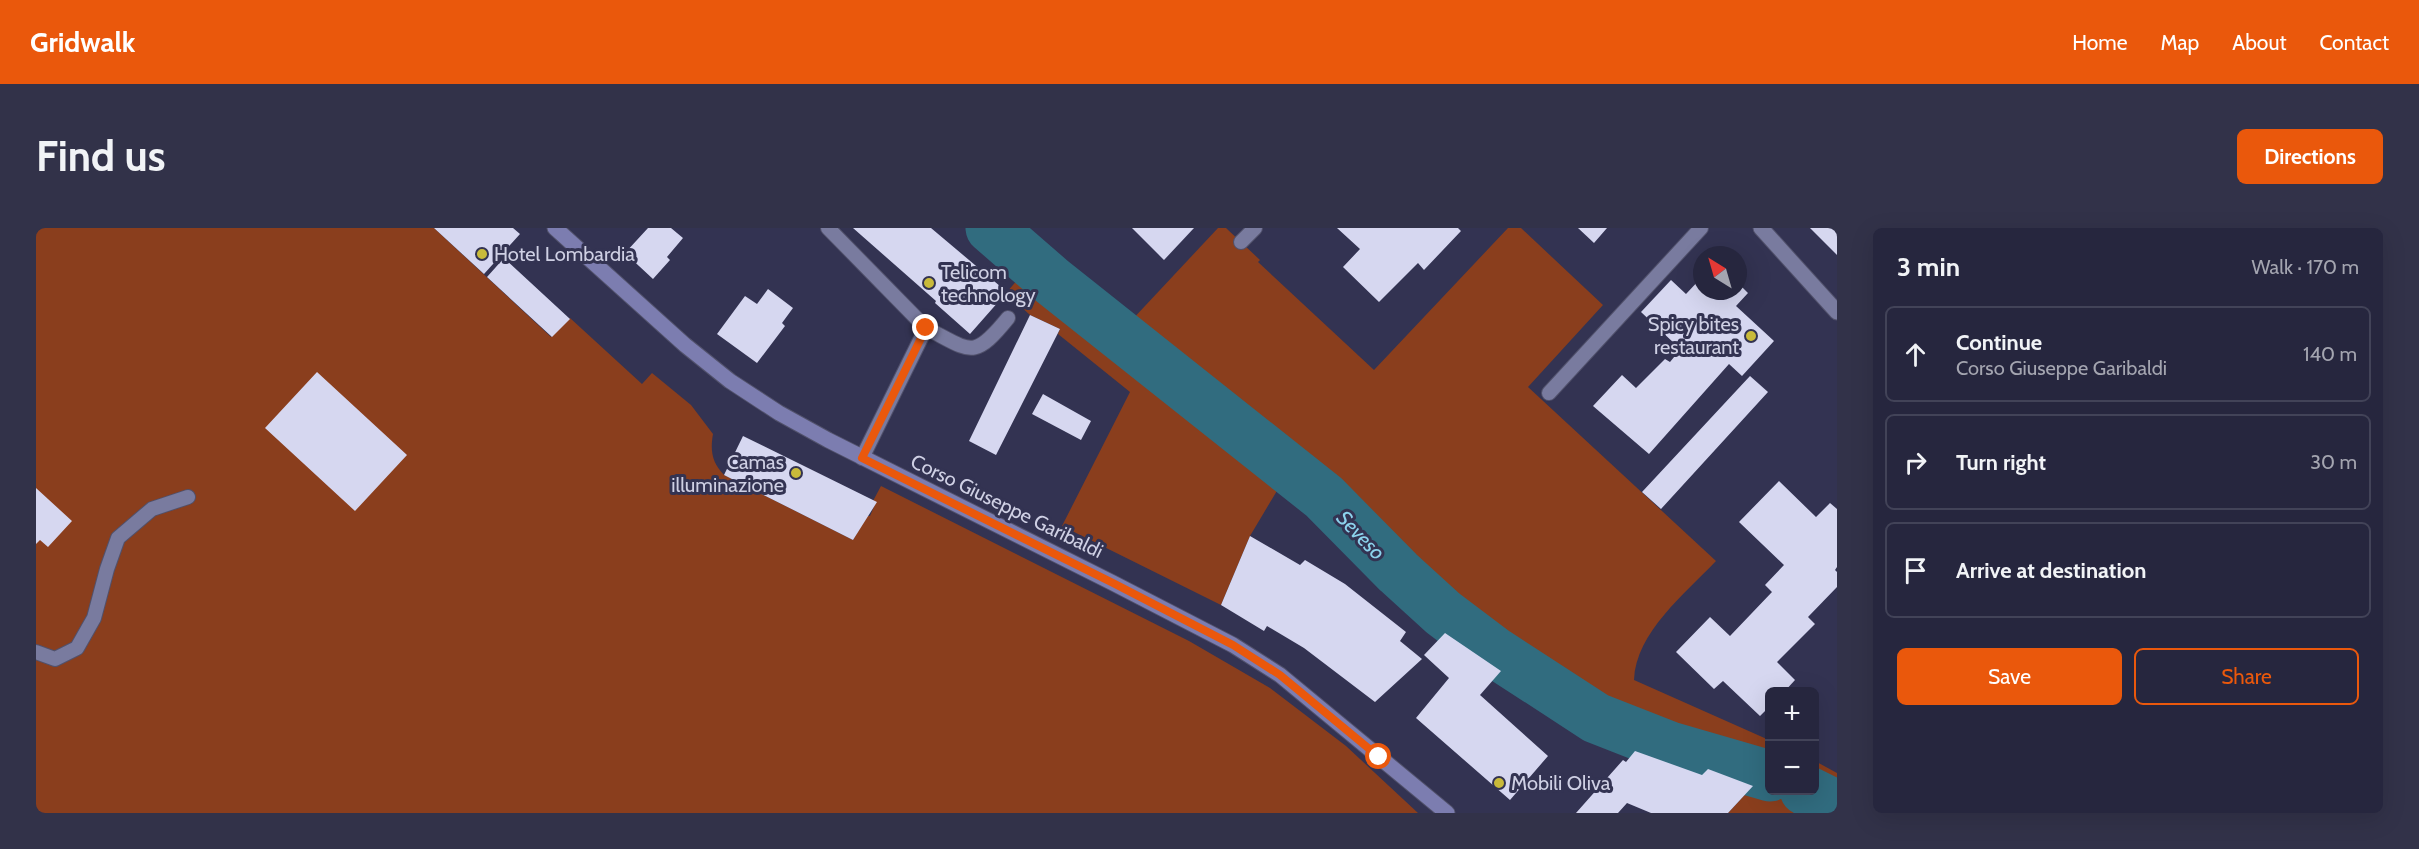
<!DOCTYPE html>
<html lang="en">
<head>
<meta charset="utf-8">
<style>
	:root { --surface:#26263e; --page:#323249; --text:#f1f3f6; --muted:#a4a5b0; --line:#424358; --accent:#ea580c }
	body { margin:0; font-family:Cabin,sans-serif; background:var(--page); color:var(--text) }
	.controls { position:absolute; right:18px; bottom:18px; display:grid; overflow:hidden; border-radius:9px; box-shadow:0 6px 24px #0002 }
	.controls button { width:54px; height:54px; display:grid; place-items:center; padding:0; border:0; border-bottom:2px solid var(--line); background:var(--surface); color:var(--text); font:30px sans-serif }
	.compass { position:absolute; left:1657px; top:18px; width:54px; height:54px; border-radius:50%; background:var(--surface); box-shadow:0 6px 24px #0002; rotate:323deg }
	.stop { position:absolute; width:18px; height:18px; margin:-14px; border:4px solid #ea580c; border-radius:50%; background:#fff }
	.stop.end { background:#ea580c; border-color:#fff; box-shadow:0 2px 6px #0008 }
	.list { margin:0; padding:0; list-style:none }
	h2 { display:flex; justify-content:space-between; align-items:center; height:78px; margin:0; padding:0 24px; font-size:26px }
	h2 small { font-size:20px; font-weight:400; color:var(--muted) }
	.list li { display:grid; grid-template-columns:39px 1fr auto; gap:18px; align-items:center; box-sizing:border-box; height:96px; margin:0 12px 12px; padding:0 12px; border:2px solid var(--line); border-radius:9px }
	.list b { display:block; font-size:22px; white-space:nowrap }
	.list p { margin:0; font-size:20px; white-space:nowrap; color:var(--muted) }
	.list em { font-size:20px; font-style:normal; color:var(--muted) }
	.actions { display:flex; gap:12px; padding:18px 24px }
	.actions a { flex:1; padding:14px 0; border:2px solid var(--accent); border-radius:9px; text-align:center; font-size:21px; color:var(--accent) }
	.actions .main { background:var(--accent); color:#fff }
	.icon { flex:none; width:33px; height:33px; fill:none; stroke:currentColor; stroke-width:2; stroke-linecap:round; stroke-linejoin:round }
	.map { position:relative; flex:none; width:1801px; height:585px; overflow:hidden; border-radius:9px }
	header { display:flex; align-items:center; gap:36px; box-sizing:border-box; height:84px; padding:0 30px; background:var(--accent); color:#fff }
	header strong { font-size:28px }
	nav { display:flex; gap:33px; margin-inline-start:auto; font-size:21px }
	.intro { display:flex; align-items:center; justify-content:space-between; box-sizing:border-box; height:144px; padding:0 36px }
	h1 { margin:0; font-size:42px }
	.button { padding:15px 27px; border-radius:9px; background:var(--accent); color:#fff; font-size:21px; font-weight:700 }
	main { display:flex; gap:36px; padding:0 36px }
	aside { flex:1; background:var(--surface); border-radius:9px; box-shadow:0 6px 24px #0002 }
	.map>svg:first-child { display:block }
	.green { fill:#8a3e1d }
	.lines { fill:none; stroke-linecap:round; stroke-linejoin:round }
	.river { stroke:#316c7f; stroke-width:51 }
	.building { fill:#d6d7f0 }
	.lane-casing { stroke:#51516b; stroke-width:16 }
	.street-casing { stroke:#51516b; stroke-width:17 }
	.secondary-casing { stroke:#51516b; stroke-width:17 }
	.lane { stroke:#797b9f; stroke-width:14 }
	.street { stroke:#797b9f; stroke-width:15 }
	.secondary { stroke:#7c7db0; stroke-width:15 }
	.route { stroke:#ea580c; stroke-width:8 }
	.poi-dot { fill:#c9ba3a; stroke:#333352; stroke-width:2 }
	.labels { text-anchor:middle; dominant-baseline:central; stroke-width:6; stroke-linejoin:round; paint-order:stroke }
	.poi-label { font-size:20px; fill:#cfd0e4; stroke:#333352; text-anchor:start }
	.street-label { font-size:20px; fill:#cfd0e4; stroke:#333352 }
	.water-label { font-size:21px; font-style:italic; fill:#8cd3ed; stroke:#333352 }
</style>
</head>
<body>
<header>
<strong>Gridwalk</strong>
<nav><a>Home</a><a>Map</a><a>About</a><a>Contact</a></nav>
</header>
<div class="intro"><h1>Find us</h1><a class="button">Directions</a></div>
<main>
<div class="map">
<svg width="1801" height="585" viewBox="0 0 1801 585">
	<rect width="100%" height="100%" fill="#333352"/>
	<!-- green -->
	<path class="green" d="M 0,0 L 398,0 L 515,109 L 534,90 L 606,156 L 616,145 L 655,177 L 677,206 C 674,223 676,234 688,247 L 817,312 L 831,288 L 834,288 L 840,274 L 837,273 L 845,258 L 1153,413 L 1234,460 L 1310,518 L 1382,585 L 0,585 Z
		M 1182,0 L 1190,0 L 1224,32 L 1222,34 L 1338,142 L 1472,0 L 1485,0 L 1567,77 L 1492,159 L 1680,333 C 1649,366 1600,404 1598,452 L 1733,512 L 1733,531 L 1621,494 L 1558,467 L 1477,417 L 1428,381 L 1370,327 L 1293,250 L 1178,163 L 1094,94 Z
		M 984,49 L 1245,256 L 1214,308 L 1185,377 L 1026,298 L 1094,164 L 1022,106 L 1024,101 L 994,87 L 970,65 Z
		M 1779,533 L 1801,545 L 1801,557 L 1779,548 Z
		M 1717,558 L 1778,585 L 1692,585 Z"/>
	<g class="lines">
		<!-- river -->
		<path class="river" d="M 955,0 L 1016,53 L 1288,269 L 1362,344 L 1407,385 L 1460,425 L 1560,490 L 1634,519 L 1734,548
			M 1769,562 L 1801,578"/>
	</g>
	<!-- building -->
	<path class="building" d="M 398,0 L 477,0 L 484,6 L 448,46 Z
		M 612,0 L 635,0 L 647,10 L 631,29 L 634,32 L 617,51 L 589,25 Z
		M 817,0 L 895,0 L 971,64 L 934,106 L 899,75 L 900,73 Z
		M 1096,0 L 1158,0 L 1128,32 Z
		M 1301,0 L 1422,0 L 1425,3 L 1388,42 L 1382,35 L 1343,74 L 1307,39 L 1324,21 Z
		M 1542,0 L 1571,0 L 1558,15 Z
		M 1774,0 L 1801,0 L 1801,27 Z
		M 468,30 L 534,91 L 516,109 L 451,49 Z
		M 1666,49 L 1666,63 L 1702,63 L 1702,55 L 1712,65 L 1700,78 L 1738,113 L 1706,148 L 1693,136 L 1613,226 L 1557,178 L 1586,147 L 1600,160 L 1629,131 L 1634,134 L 1643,123 L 1640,117 L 1605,84 L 1635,52 L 1650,66 Z
		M 732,61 L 757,80 L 746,95 L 749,98 L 721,135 L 681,106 L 709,68 L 721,76 Z
		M 994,87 L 1024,101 L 960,227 L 933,213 Z
		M 281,144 L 371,227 L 319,283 L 229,200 Z
		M 1714,148 L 1732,164 L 1625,281 L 1606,264 Z
		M 1007,166 L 1055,193 L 1045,212 L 996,186 Z
		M 707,208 L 841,274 L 817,312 L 688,247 Z
		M 1743,253 L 1780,289 L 1794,275 L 1801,281 L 1801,339 L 1799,342 L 1801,344 L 1801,359 L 1772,389 L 1779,396 L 1741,434 L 1759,452 L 1748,464 L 1734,464 L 1734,478 L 1724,488 L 1687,453 L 1678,461 L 1640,424 L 1674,389 L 1694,408 L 1736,364 L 1729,357 L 1748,337 L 1703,294 Z
		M 0,260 L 36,293 L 12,319 L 4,312 L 0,316 Z
		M 1214,308 L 1264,337 L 1269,332 L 1309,356 L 1370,404 L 1364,413 L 1386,431 L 1339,474 L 1268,420 L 1231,398 L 1228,403 L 1185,377 Z
		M 1409,405 L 1465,443 L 1444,467 L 1512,528 L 1474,572 L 1380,490 L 1413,450 L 1388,427 Z
		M 1599,523 L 1666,547 L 1672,541 L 1717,558 L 1692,585 L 1615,585 L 1591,575 L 1582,585 L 1540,585 L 1587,532 L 1590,534 Z"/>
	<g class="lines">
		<defs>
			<path id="lane" d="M 792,0 L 890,100 L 826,230
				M 1205,14 L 1219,0
				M 890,100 C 935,123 937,133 972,90
				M 1513,165 L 1665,0
				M 0,424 L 19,431 L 41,420 L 58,390 L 71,341 L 82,310 L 116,281 L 152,269"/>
			<path id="street" d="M 1725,0 L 1801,84"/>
			<path id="secondary" d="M 519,0 L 649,117 L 694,153 L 743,185 L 792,212 L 1077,355 L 1197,417 L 1244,447 L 1411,585"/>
		</defs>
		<!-- lane casing -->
		<use href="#lane" class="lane-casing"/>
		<!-- street casing -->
		<use href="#street" class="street-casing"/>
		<!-- secondary casing -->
		<use href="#secondary" class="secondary-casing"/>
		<!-- lane -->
		<use href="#lane" class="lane"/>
		<!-- street -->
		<use href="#street" class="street"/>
		<!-- secondary -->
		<use href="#secondary" class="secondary"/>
	</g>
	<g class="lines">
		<!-- route -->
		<path class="route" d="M 890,100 L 826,230 L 1077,355 L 1197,417 L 1244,447 L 1343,529"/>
	</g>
	<!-- markers -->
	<g class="poi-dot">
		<circle cx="446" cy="26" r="6"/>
		<circle cx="893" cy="55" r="6"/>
		<circle cx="1715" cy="108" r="6"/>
		<circle cx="760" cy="245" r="6"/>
		<circle cx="1463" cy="555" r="6"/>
	</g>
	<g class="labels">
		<!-- poi labels -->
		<g class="poi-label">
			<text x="458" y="26">Hotel Lombardia</text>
			<text x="905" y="44">Telicom<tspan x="905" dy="23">technology</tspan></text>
			<text x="1703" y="96" text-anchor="end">Spicy bites<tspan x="1703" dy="23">restaurant</tspan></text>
			<text x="748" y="234" text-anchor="end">Camas<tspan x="748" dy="23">illuminazione</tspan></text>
			<text x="1475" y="555">Mobili Oliva</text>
		</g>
		<!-- street labels -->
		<g class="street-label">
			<text transform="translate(971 278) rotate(26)">Corso Giuseppe Garibaldi</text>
		</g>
		<!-- water labels -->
		<g class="water-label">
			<text transform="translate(1325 307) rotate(46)">Seveso</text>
		</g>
	</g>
</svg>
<div class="controls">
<button>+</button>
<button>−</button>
</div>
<svg class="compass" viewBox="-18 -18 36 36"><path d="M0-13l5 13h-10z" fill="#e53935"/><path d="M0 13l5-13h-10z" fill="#a4a5b0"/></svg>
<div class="stop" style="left:1343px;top:529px"></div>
<div class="stop end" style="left:890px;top:100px"></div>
</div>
<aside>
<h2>3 min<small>Walk · 170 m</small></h2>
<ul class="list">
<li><svg class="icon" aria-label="ahead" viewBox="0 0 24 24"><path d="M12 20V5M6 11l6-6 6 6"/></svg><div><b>Continue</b><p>Corso Giuseppe Garibaldi</p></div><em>140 m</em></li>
<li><svg class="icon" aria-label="right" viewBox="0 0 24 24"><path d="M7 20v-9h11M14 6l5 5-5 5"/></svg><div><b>Turn right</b></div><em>30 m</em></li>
<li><svg class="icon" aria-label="arrive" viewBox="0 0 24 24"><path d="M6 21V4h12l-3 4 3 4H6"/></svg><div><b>Arrive at destination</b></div></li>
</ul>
<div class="actions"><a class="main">Save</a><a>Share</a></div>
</aside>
</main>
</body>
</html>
